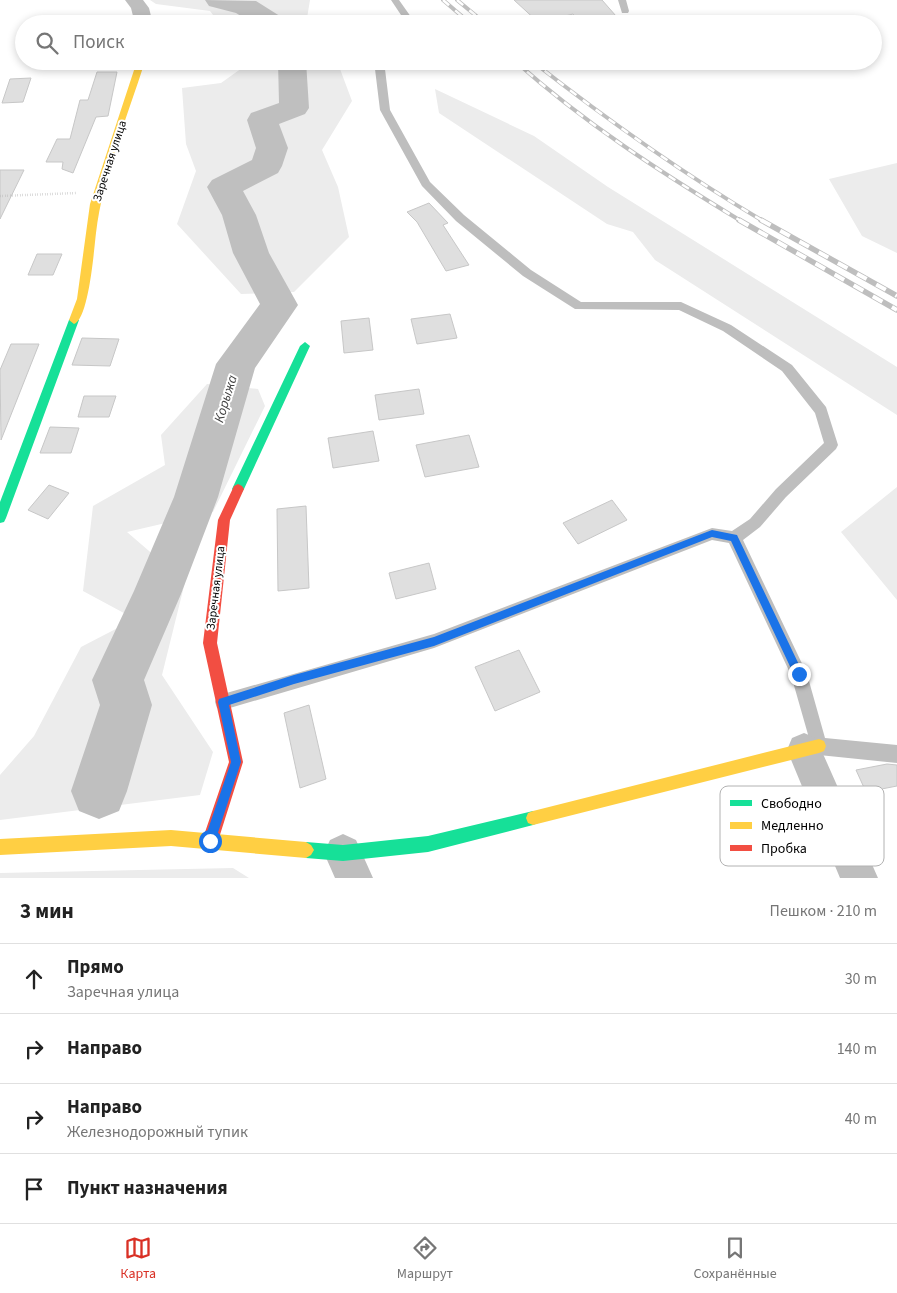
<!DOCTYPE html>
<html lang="ru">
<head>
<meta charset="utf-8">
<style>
	:root { --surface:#fff; --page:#f6f6f6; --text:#222; --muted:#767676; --line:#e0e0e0; --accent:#d93025 }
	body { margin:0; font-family:"Source Sans 3",sans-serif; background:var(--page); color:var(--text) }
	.stop { position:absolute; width:15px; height:15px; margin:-11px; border:4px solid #1a73e8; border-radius:50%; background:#fff }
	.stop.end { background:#1a73e8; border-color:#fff; box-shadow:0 1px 5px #0008 }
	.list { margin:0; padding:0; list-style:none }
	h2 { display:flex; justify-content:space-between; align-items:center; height:65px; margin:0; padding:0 20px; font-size:21px }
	h2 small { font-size:16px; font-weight:400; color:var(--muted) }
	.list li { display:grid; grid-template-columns:32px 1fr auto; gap:15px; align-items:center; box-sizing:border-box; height:70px; padding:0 20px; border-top:1px solid var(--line) }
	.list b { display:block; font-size:19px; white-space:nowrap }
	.list p { margin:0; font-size:16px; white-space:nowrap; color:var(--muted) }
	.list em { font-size:16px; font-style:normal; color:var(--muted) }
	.icon { flex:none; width:28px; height:28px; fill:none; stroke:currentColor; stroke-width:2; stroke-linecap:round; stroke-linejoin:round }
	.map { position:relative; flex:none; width:897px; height:878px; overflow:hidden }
	.search { position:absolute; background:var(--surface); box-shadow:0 2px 8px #0003; left:15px; right:15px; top:15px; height:55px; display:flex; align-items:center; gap:12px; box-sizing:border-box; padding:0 18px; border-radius:28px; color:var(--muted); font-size:19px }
	.sheet { height:345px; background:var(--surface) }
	nav { display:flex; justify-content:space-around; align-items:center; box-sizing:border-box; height:70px; border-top:1px solid var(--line); background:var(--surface); font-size:14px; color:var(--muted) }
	nav a { display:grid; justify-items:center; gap:2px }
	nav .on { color:var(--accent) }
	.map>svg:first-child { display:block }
	.green { fill:#ececec }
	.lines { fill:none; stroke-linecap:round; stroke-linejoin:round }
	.river { fill:#bfbfbf; fill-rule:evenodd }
	.building { fill:#dfdfdf; stroke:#c7c7c7 }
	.path { stroke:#b9b9b9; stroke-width:2.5; stroke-dasharray:0.5 2; stroke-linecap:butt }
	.lane { fill:#bebebe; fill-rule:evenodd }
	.street { fill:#bebebe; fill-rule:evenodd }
	.fast { fill:#16e098; fill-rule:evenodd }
	.slow { fill:#ffcf43; fill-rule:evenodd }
	.jam { fill:#f24e42; fill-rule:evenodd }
	.rail-far1-casing { stroke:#bebebe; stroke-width:4 }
	.rail-casing { stroke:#bebebe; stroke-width:5.5 }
	.rail-far1 { stroke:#fff; stroke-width:2.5; stroke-dasharray:8; stroke-linecap:butt }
	.rail { stroke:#fff; stroke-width:4; stroke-dasharray:11; stroke-linecap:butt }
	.route { fill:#1a73e8 }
	.labels { text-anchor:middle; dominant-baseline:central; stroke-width:4; stroke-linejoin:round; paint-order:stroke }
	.street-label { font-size:12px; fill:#000; stroke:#fff }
	.water-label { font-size:14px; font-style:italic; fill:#444; stroke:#fff }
	.key { fill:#fff; stroke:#b2b2b2; stroke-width:1 }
	.key-label { font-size:14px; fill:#000 }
</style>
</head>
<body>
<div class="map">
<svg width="897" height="878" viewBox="0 0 897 878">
	<rect width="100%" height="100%" fill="#fff"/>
	<!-- green -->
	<path class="green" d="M 150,0 L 310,0 L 306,24 L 220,24 L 210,11 L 156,4 Z
		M 249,61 L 337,61 L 352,101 L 322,150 L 338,187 L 349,237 L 294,292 L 241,294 L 177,224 L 196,171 L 186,144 L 182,88 L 221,83 L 249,63 Z
		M 435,89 L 534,136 L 608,187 L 897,367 L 897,415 L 655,260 L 633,232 L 607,224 L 439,113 Z
		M 897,163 L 897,253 L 862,236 L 829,179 Z
		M 207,384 L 258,389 L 265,406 L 213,512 L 127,532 L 185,582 L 162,675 L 213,752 L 200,795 L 0,820 L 0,775 L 34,736 L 81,647 L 135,619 L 83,591 L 93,506 L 165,465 L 161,435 Z
		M 897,487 L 897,600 L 841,532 Z
		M 233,868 L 249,878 L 0,878 L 0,873 Z"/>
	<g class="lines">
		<!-- river -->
		<path class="river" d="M 205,0 L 256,1 L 283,18 L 287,24 L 254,24 L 236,13 L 209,6 Z
			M 278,61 L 306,61 L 309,108 L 305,114 L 279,124 L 288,148 L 282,166 L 278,173 L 243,191 L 256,215 L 269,253 L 298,305 L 255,368 L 218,497 L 181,594 L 144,680 L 152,705 L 127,791 L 119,811 L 99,819 L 79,811 L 71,791 L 100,705 L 92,680 L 134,591 L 174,497 L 216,364 L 260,304 L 233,253 L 222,215 L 207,187 L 212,180 L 252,160 L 256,148 L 247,120 L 251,113 L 279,103 Z"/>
	</g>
	<!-- building -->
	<path class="building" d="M 514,0 L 602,0 L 616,16 L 581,23 L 573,14 L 539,23 Z
		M 97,72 L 117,72 L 108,116 L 96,117 L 73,173 L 62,169 L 63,162 L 46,162 L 57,139 L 70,139 L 80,100 L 88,100 Z
		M 31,78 L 23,102 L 2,103 L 10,79 Z
		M 0,170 L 24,170 L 0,219 Z
		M 429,203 L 448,223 L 443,225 L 469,265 L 446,271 L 417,222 L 407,212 Z
		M 37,254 L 62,254 L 53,275 L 28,275 Z
		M 450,314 L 457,338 L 417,344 L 411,319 Z
		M 369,318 L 373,350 L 344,353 L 341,321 Z
		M 82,338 L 119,339 L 110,366 L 72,365 Z
		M 11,344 L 39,344 L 1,440 L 0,370 Z
		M 419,389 L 424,414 L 379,420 L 375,395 Z
		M 84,396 L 116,396 L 109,417 L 78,417 Z
		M 50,427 L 79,428 L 71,453 L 40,453 Z
		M 373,431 L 379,461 L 333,468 L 328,438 Z
		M 469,435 L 479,467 L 425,477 L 416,445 Z
		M 49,485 L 69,493 L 48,519 L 28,510 Z
		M 612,500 L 627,520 L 578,544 L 563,523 Z
		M 306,506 L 309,588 L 278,591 L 277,509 Z
		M 429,563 L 436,589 L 396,599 L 389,573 Z
		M 519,650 L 540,692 L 495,711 L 475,667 Z
		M 309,705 L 326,779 L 300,788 L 284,713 Z
		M 887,764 L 897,765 L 897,786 L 866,792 L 856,770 Z"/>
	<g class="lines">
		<!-- path -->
		<path class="path" d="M 0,196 L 77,193"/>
		<!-- lane -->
		<path class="lane" d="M 391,0 L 399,0 L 416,24 L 407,24 Z
			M 618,0 L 626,0 L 629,11 L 628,13 L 622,13 Z
			M 374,61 L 384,61 L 390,110 L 430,182 L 464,215 L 531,270 L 581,302 L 681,302 L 731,325 L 792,365 L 826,407 L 838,445 L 836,449 L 786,497 L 760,527 L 743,540 L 807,674 L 825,738 L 897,745 L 897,763 L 819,755 L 813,752 L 791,675 L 729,543 L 712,540 L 434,648 L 223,710 L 217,708 L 215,702 L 217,696 L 223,694 L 434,634 L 712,528 L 732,531 L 750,519 L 776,489 L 824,443 L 815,413 L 782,371 L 723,331 L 679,310 L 575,309 L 523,276 L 456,221 L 422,186 L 380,110 Z"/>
		<!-- street -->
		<path class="street" d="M 125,0 L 143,0 L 149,8 L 153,24 L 135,24 L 131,8 Z
			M 804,733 L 816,738 L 878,878 L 840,878 L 787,750 L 792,738 Z
			M 343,834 L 356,840 L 373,878 L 335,878 L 324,853 L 330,840 Z"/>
		<!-- fast -->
		<path class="fast" d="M 74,316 L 79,320 L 6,518 L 4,522 L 0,523 L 0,502 L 69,320 Z
			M 305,342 L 310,346 L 244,489 L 242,492 L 238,494 L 234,492 L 232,489 L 300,346 Z
			M 533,811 L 538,813 L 540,818 L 538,823 L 533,825 L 428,852 L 343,861 L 306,858 L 301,855 L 298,850 L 301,845 L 306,842 L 343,845 L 428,836 Z"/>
		<!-- slow -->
		<path class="slow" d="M 137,61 L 145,61 C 127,118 103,175 96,233 C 94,249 89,319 74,324 L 69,320 L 77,299 L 90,204 Z
			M 819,739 L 824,741 L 826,746 L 824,751 L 819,753 L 533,825 L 528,823 L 526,818 L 528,813 L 533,811 Z
			M 171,830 L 306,842 L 311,845 L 314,850 L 311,855 L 306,858 L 171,846 L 0,855 L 0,839 Z"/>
		<!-- jam -->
		<path class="jam" d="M 238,484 L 242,486 L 244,489 L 230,520 L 217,643 L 243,762 L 218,841 L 215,846 L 210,849 L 205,846 L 202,841 L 229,762 L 203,643 L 218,520 L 234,486 Z"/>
		<defs>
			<path id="rail-far1" d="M 443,0 L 471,24
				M 457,0 L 486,24
				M 515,61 C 584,123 662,173 741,221
				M 532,61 C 606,119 682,173 763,221"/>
			<path id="rail" d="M 739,220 L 897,310
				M 761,220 L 897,296"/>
		</defs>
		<!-- rail-far1 casing -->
		<use href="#rail-far1" class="rail-far1-casing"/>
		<!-- rail casing -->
		<use href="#rail" class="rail-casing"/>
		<!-- rail-far1 -->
		<use href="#rail-far1" class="rail-far1"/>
		<!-- rail -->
		<use href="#rail" class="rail"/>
	</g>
	<!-- route -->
	<path class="route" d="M 712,530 L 737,535 L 802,671 L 802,677 L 795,677 L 731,541 L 712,537 L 434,646 L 294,684 L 229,705 L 241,762 L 214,845 L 210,846 L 206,845 L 204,841 L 231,762 L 218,702 L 219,699 L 294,675 L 434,637 Z"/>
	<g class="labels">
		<!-- street labels -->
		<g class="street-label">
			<text transform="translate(110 161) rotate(-72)">Заречная улица</text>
			<text transform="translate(216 588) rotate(-83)">Заречная улица</text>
		</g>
		<!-- water labels -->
		<g class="water-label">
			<text transform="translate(226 399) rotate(-73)">Корыжа</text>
		</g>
	</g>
	<!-- legend -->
	<rect x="720" y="786" width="164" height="80" rx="8" class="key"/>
	<rect x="730" y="800" width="22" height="6" fill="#16e098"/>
	<rect x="730" y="822" width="22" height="7" fill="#ffcf43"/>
	<rect x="730" y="845" width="22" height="6" fill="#f24e42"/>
	<g class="key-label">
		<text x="761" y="808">Свободно</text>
		<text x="761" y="830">Медленно</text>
		<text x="761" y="853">Пробка</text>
	</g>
</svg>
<div class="stop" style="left:210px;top:841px"></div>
<div class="stop end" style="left:799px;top:674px"></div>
<div class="search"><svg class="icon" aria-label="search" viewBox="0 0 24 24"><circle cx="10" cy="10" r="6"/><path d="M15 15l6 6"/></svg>Поиск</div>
</div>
<section class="sheet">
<h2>3 мин<small>Пешком · 210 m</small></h2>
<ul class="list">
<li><svg class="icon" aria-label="ahead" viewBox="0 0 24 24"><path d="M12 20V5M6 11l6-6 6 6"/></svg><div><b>Прямо</b><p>Заречная улица</p></div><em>30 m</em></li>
<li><svg class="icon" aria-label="right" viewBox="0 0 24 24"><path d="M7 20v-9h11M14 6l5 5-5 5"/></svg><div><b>Направо</b></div><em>140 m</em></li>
<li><svg class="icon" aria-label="right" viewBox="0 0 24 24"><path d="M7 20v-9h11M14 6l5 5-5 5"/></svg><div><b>Направо</b><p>Железнодорожный тупик</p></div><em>40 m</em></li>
<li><svg class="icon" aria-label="arrive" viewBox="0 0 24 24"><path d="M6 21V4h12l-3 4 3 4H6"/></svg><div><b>Пункт назначения</b></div></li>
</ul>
</section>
<nav>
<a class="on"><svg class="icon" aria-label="map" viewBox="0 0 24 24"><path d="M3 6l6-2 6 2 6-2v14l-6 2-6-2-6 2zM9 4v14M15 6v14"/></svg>Карта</a>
<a><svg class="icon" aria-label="directions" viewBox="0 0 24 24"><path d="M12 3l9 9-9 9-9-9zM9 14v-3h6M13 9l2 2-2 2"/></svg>Маршрут</a>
<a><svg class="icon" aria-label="saved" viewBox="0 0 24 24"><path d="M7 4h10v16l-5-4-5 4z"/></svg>Сохранённые</a>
</nav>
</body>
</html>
